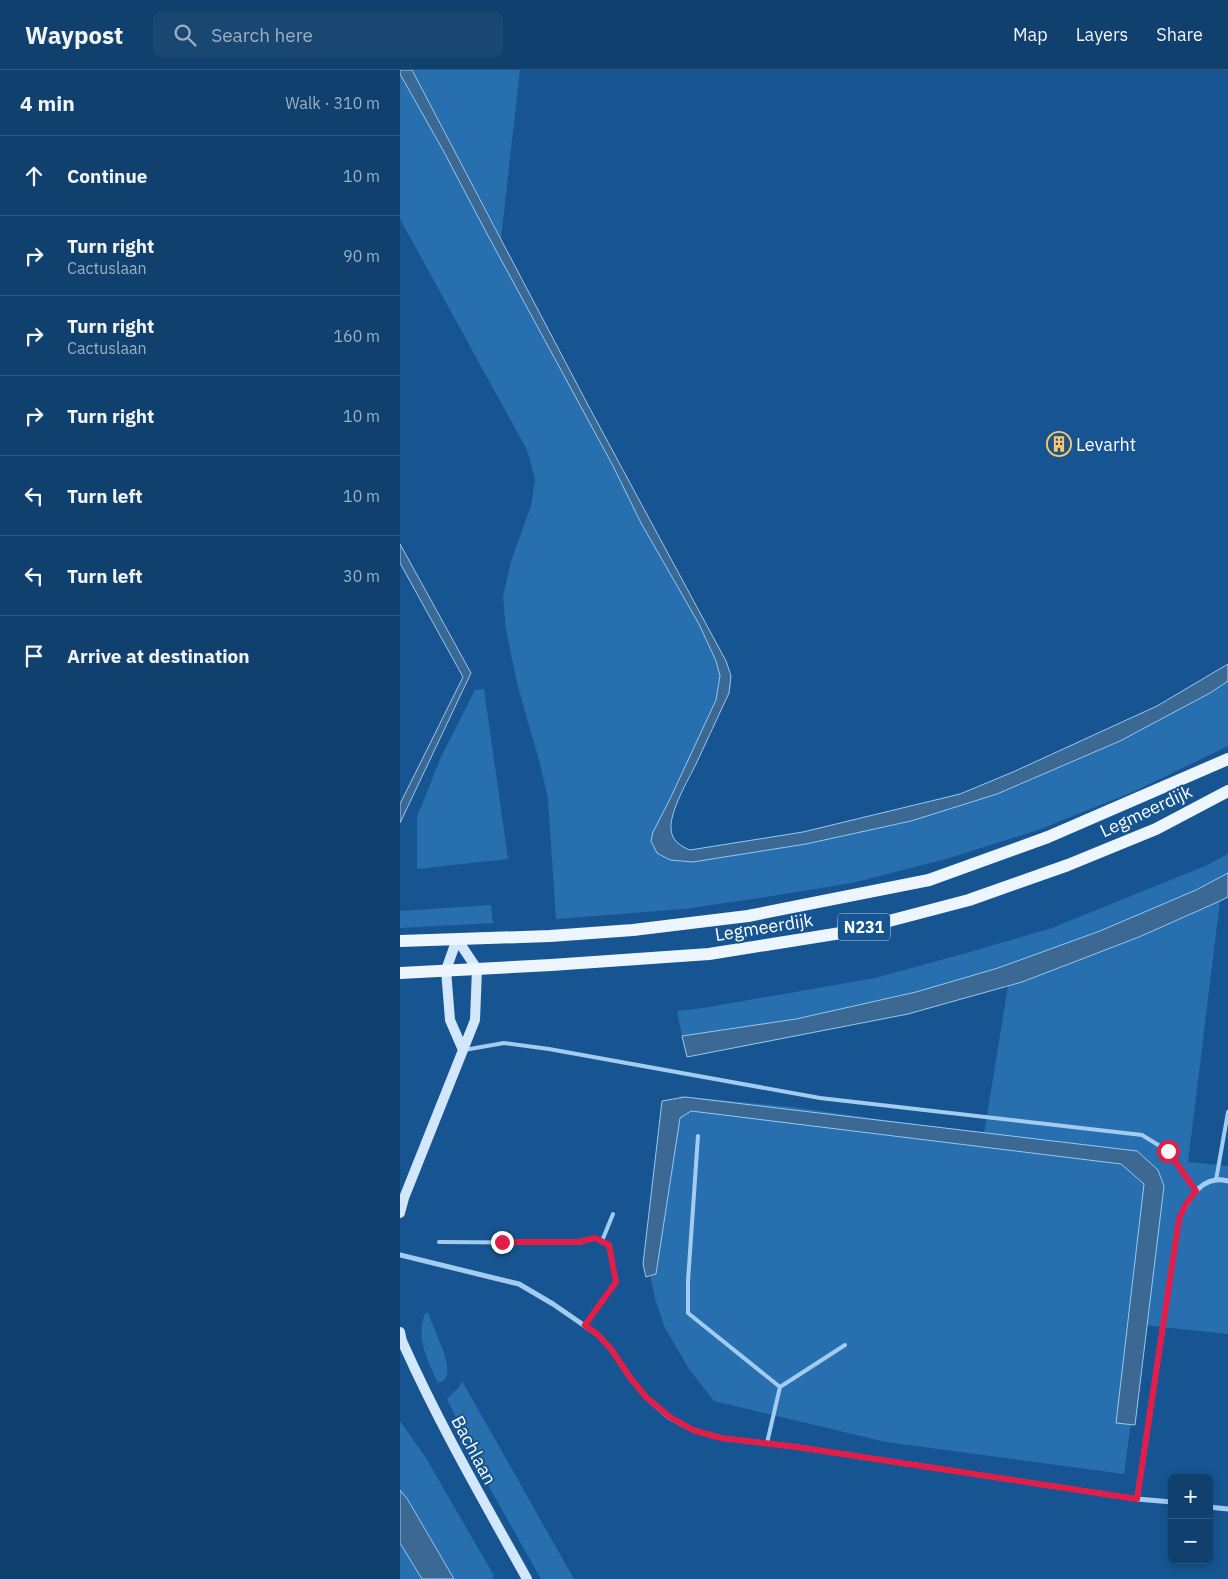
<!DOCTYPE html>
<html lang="en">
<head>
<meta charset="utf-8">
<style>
	:root { --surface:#10406d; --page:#194772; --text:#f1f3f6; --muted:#9cafc2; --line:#305980 }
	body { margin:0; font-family:"IBM Plex Sans",sans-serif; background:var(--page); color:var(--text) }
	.controls { position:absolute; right:15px; bottom:15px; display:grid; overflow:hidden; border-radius:8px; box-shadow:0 2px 8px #0003 }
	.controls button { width:45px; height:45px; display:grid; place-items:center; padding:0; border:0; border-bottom:1px solid var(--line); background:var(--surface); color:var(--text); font:25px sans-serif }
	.stop { position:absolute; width:15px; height:15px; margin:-11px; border:4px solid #e11d48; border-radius:50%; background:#fff }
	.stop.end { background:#e11d48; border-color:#fff; box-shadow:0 1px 5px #0008 }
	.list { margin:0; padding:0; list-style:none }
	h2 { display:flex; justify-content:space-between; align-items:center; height:65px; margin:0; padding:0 20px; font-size:21px }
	h2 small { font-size:16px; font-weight:400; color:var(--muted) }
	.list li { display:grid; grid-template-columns:32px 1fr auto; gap:15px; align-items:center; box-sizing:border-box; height:80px; padding:0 20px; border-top:1px solid var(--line) }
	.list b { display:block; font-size:19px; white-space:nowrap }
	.list p { margin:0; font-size:16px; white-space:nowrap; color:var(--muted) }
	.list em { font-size:16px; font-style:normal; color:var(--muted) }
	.icon { flex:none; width:28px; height:28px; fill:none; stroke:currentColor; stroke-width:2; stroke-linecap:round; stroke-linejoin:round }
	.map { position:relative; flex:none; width:828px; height:1509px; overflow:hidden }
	header { display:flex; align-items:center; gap:30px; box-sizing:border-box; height:70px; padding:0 25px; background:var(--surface); border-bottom:1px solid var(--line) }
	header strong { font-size:24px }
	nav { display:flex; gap:28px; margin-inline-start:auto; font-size:18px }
	.search { width:350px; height:45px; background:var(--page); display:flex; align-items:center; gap:12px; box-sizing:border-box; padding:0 18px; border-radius:8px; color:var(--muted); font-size:19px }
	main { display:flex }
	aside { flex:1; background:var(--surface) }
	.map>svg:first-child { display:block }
	.green { fill:#286faf }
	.water { fill:#3b6994; stroke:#96c8f3 }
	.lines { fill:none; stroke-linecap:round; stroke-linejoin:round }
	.service { stroke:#a3ccf0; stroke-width:4 }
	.minor { stroke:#a3ccf0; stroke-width:5 }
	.secondary { stroke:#d2e7fb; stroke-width:10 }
	.primary { stroke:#edf5ff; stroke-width:12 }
	.route { stroke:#e11d48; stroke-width:6 }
	.labels { text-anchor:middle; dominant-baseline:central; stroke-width:4; stroke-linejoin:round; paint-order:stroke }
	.shield { fill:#165591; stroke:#b9ccde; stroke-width:1 }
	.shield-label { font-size:16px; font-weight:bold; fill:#fff }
	.poi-label { font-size:18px; fill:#fff; stroke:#165591; text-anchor:start }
	.street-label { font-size:18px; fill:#fff; stroke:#165591 }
</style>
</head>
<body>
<header>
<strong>Waypost</strong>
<div class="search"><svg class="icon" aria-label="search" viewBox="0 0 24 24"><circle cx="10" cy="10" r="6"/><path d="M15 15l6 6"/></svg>Search here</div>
<nav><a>Map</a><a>Layers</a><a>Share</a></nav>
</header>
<main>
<aside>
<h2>4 min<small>Walk · 310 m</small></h2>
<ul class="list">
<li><svg class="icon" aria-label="ahead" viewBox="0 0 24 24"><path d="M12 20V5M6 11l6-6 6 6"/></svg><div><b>Continue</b></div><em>10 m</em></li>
<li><svg class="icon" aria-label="right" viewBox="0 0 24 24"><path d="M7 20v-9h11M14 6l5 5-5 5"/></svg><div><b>Turn right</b><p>Cactuslaan</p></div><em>90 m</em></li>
<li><svg class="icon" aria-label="right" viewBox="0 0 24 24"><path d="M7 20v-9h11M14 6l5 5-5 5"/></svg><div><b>Turn right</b><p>Cactuslaan</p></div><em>160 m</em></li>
<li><svg class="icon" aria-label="right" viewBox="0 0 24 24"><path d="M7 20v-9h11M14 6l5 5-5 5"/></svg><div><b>Turn right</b></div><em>10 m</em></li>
<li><svg class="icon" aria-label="left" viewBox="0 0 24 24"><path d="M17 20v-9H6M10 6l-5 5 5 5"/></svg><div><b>Turn left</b></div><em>10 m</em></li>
<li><svg class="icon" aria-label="left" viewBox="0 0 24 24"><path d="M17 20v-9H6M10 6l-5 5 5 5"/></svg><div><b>Turn left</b></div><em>30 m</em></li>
<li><svg class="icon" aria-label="arrive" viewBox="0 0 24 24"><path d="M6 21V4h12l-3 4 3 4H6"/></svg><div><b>Arrive at destination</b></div></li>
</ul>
</aside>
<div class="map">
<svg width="828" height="1509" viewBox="0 0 828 1509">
	<rect width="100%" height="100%" fill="#165591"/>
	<!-- green -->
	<path class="green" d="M 12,0 L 120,0 L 101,168 Z
		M 0,4 L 44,82 L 86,162 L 212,394 L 241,453 L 299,554 L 316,591 L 320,606 L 316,630 L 270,729 L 253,762 L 293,792 L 406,774 L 511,751 L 597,724 L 720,671 L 810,623 L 828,611 L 828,676 L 735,721 L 638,760 L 546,789 L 452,813 L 366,827 L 284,839 L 156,849 L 148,729 L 140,694 L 118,617 L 106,560 L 103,527 L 111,491 L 131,436 L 135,409 L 127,380 L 0,149 Z
		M 84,619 L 108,789 L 17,799 L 17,747 L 41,687 L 75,620 Z
		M 828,784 L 828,803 L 796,820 L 700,861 L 598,898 L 516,922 L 396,949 L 282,966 L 277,941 L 303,938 L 475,908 L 566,883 L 652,858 L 805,796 Z
		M 820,831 L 788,1092 L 828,1096 L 828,1264 L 744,1255 L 724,1404 L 486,1372 L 314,1331 L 289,1299 L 265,1258 L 256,1232 L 251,1210 L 251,1191 L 279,1026 L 392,1037 L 584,1064 L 608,916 L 622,912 L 739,867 Z
		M 91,835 L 93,853 L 0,858 L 0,841 Z
		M 28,1242 C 32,1258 55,1296 45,1309 C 43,1311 40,1312 38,1313 C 28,1291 15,1268 25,1244 Z
		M 62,1311 L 174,1509 L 141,1509 L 92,1422 L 47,1329 L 59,1317 Z
		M 0,1351 L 26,1388 L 93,1504 L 93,1509 L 54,1509 L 8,1430 L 0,1420 Z
		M 0,1473 L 22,1509 L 0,1509 Z"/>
	<!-- water -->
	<path class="water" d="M 0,0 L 12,0 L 189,337 L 326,591 L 331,606 L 329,623 C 318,647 307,670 296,694 C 288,710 270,741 271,758 C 271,770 280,776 290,780 L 403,762 L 560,724 L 613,702 L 757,636 L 828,594 L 828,611 L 810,623 L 720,671 L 597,724 L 511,751 L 406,774 L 293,792 L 270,790 L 257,783 L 251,771 L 253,762 L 270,729 L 316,630 L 320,606 L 316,591 L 299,554 L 241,453 L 212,394 L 86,162 L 44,82 L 0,4 Z
		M 0,474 L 71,603 L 0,753 L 0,734 L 63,607 L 0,493 Z
		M 828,803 L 828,827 L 820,831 L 739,867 L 622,912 L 508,944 L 287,987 L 282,966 L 396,949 L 516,922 L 598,898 L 700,861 L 796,820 Z
		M 285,1027 L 737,1081 L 758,1100 L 764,1116 L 735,1355 L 716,1353 L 744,1114 L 721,1094 L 291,1041 L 280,1048 L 256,1204 L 246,1207 L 243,1194 L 262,1031 Z
		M 0,1420 L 8,1430 L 54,1509 L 22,1509 L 0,1473 Z"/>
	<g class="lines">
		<!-- service -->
		<path class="service" d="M 64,980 L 104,973 L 149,979 L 420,1028 L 742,1065 L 768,1081 L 796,1121
			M 298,1066 L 288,1211 L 288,1243 L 380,1317 L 367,1373
			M 816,1110 L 828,1042
			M 202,1171 L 213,1144
			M 39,1172 L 178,1173 L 195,1168 L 209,1175 L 216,1212 L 185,1255
			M 380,1317 L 445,1275"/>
		<!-- minor -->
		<path class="minor" d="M 0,1185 L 119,1214 L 153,1234 L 198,1265 L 211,1279 L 229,1306 L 246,1327 L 269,1347 L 293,1360 L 321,1368 L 397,1377 L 737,1429 L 772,1432
			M 737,1429 L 779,1149 C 786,1134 797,1112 816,1110 C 820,1109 824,1110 828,1111
			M 809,1437 L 828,1439"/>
		<!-- secondary -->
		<path class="secondary" d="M 57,869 L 46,900 L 50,950 L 63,980
			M 0,1143 L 4,1128 L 75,950 L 77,899 L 57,869
			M 0,1262 L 2,1271 C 39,1354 83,1430 127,1509"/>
		<!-- primary -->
		<path class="primary" d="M 0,871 L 150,866 L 233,860 L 348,846 L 529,810 L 648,767 L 828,689
			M 0,903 L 151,895 L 309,884 L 447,862 L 569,830 L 668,795 L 756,759 L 828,721"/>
	</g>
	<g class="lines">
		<!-- route -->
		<path class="route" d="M 102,1172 L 178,1172 L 195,1168 L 209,1175 L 216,1212 L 185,1255 L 198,1265 L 211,1279 L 229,1306 L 246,1327 L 270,1347 L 293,1360 L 321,1368 L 397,1377 L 737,1429 L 779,1149 L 786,1134 L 796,1121 L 768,1081"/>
	</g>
	<!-- icons -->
	<defs>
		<symbol id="building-ring" viewBox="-11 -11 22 22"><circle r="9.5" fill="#165591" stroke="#ffc663" stroke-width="1.5"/><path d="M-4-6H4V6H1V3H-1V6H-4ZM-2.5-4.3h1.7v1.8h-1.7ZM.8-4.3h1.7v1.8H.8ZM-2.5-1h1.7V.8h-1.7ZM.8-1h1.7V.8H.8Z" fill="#ffc663"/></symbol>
	</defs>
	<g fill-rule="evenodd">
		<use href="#building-ring" x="645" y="360" width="28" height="28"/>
	</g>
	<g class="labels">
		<!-- shield labels -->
		<rect class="shield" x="438" y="843.5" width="52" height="27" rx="4"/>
		<g class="shield-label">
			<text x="464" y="857">N231</text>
		</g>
		<!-- poi labels -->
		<g class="poi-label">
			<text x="676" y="374">Levarht</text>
		</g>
		<!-- street labels -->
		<g class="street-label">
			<text transform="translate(746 741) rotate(-25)">Legmeerdijk</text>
			<text transform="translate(364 857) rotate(-9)">Legmeerdijk</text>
			<text transform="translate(74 1380) rotate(62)">Bachlaan</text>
		</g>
	</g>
</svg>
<div class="controls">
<button>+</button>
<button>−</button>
</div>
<div class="stop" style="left:768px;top:1081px"></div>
<div class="stop end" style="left:102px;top:1172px"></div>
</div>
</main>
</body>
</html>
